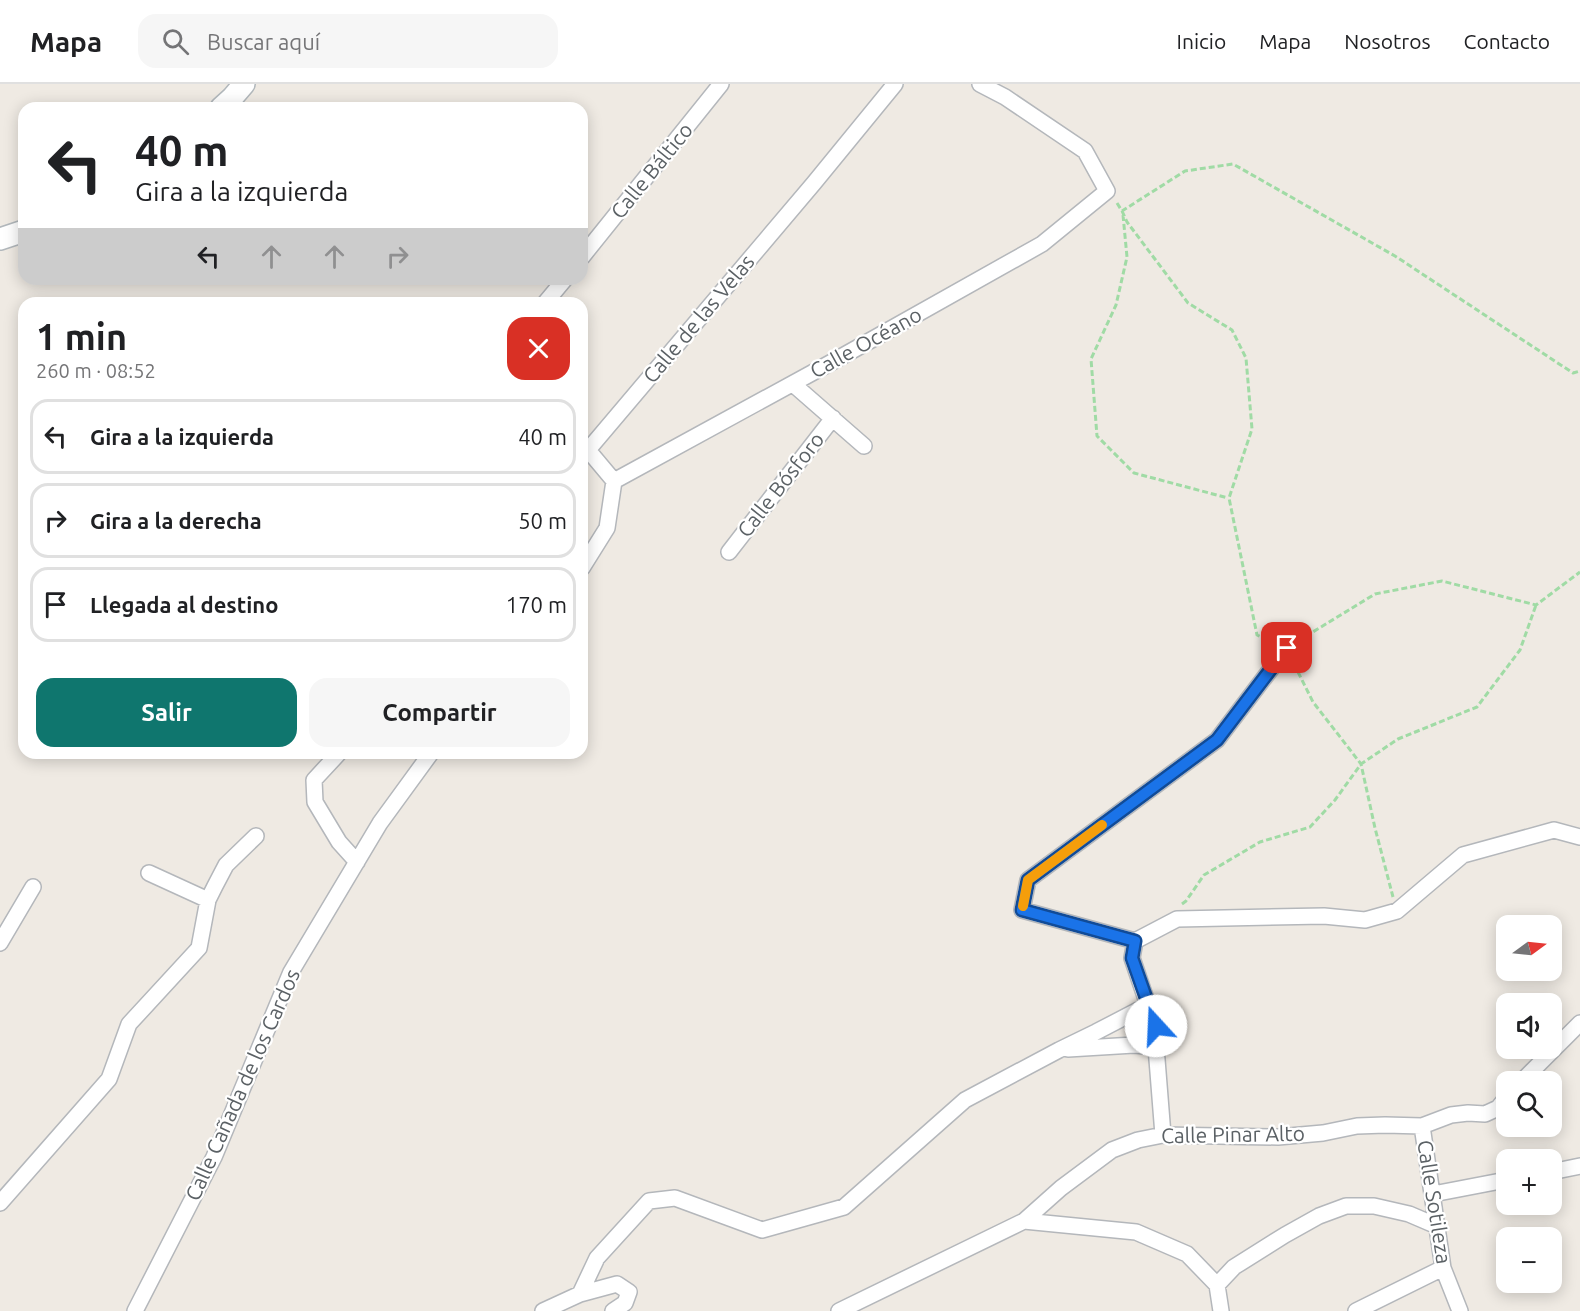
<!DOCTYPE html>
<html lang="es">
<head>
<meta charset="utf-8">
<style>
	body { margin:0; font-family:Ubuntu,sans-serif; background:#f6f6f6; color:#202124; height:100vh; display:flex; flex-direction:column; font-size:22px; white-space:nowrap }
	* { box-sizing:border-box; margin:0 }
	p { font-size:20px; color:#757577 }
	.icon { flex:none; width:33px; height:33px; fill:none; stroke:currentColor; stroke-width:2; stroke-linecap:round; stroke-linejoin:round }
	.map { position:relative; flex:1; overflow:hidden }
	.drawer { position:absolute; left:18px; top:213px; width:570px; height:462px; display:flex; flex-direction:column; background:#fff; border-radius:18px; box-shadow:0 3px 15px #0003 }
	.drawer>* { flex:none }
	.top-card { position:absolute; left:18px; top:18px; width:570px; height:183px; border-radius:18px; box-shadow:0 3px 15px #0003; background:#fff; color:#202124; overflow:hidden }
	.needle { width:39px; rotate:75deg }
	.tools { position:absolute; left:1496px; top:831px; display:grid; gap:12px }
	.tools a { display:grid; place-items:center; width:66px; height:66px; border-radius:12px; background:#fff; box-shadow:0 3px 15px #0003; font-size:30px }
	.pin { position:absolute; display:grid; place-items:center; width:51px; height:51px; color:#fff; margin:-26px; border-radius:12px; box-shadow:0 3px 9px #0006 }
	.me { position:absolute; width:66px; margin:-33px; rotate:340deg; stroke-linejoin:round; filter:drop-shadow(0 0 4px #0008) }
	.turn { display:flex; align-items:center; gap:21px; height:126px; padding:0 18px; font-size:27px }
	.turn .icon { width:78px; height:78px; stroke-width:2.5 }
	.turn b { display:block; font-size:42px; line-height:51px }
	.lanes { display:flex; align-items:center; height:57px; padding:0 18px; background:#0003; justify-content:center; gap:30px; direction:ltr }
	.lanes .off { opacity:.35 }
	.round { display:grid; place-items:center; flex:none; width:63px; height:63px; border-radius:18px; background:#f6f6f6 }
	.head { display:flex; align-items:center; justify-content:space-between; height:102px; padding:0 18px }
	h1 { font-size:36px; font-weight:700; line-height:45px }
	.cta { display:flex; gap:12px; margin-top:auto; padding:12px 18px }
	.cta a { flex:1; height:69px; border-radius:18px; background:#0f766e; color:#fff; font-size:24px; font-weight:700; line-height:69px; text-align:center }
	.cta a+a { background:#f6f6f6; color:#202124 }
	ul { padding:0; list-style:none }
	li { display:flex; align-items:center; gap:18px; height:75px; margin:0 12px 9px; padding:0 6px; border:3px solid #e0e0e0; border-radius:18px }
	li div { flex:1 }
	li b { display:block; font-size:22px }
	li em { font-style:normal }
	header { display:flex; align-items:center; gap:36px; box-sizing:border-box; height:84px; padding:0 30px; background:#fff; border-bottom:2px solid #e0e0e0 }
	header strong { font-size:28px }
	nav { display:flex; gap:33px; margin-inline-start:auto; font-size:21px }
	.search { width:420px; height:54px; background:#f6f6f6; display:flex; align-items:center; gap:15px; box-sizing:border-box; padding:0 21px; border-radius:18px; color:#757577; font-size:22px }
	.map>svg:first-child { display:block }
</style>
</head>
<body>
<header>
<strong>Mapa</strong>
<div class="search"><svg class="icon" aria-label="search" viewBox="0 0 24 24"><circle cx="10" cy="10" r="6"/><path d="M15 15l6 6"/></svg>Buscar aquí</div>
<nav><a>Inicio</a><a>Mapa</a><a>Nosotros</a><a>Contacto</a></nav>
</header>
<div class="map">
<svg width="1580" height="1227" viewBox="0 0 1580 1227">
	<rect width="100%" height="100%" fill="#efeae3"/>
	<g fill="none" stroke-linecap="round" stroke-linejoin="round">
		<!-- minor casing -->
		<g stroke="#b4b7bb" stroke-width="18">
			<path id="minor" d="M582 173 721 0
				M545 219 565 195
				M793 300 864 362
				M582 361 588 366 614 397 607 444 582 484
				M588 366 814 99 895 0
				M614 397 832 278 1042 160 1107 107 1085 67 1005 13 980 0
				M729 468 833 334
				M339 669 314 696 315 718 339 758 357 778
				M149 789 208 816
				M1135 857 1022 826 1028 796 1217 656 1287 564
				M0 859 33 803
				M1148 921 1156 942V963
				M1068 965 1134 961 1156 963 1163 1051
				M1521 998 1580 939
				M1422 1042 1443 1184 1460 1227
				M1551 1088 1580 1082
				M1433 1110 1506 1096
				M0 1119 109 995 129 940 199 864 208 816 215 802 226 781 256 752
				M1024 1137 1136 1148 1187 1170 1217 1201
				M1217 1201 1234 1183 1285 1151 1319 1132 1346 1122H1374L1409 1130 1437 1142
				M1217 1201 1221 1227
				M580 1210 597 1174 649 1117 675 1114 762 1146 844 1123 965 1016 1059 966 1096 948 1148 921 1132 874 1135 857 1177 835 1324 832 1365 836 1397 827 1463 771 1554 746 1580 753
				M135 1227 214 1073 291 888 380 739 431 669
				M543 1227 580 1210 617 1200 629 1208 625 1219 613 1227
				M839 1227 1024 1137 1061 1104 1112 1066 1138 1056 1163 1051 1278 1053 1323 1049 1357 1042 1385 1041 1422 1042 1451 1031 1468 1029 1485 1030 1498 1024 1506 1014
				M1356 1227 1443 1184"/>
		</g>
		<!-- secondary casing -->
		<g stroke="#b2b8bc" stroke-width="24">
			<path id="secondary" d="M221 24 232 14 244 0
				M0 155 24 147"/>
		</g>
		<!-- path -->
		<path stroke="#a0dba5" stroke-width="3" stroke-dasharray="6 3" stroke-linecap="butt" d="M1117 119 1122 127 1185 87 1233 80 1395 172 1573 289 1580 287
			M1122 127 1127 138 1188 219 1232 246 1246 274 1252 345 1229 414 1257 551 1275 559
			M1123 131 1127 173 1116 221 1091 275 1097 352 1134 389 1228 414
			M1298 557 1375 510 1442 497 1536 521 1580 488
			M1294 580 1313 618 1361 680 1375 744 1393 813
			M1182 820 1186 817 1204 791 1260 758 1310 743 1335 716 1361 680 1398 655 1477 623 1520 566 1536 521"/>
		<!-- minor -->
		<use href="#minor" stroke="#fff" stroke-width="15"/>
		<!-- secondary -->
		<use href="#secondary" stroke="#fff" stroke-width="21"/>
	</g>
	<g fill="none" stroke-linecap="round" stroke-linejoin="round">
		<!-- route casing -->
		<g stroke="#114b97" stroke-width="15">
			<path id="route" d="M1156 942 1132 874 1135 857 1022 826 1028 796 1217 656 1287 564"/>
		</g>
		<!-- route -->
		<use href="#route" stroke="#1a73e8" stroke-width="10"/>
		<!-- slow -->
		<path stroke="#f59e0b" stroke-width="10" d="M1023 822 1028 796 1102 741"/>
	</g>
	<g text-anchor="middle" stroke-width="4.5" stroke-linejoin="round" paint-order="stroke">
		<!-- street labels -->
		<g font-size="21" fill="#5b6165" stroke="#fff">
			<text transform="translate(652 87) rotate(-51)" y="7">Calle Báltico</text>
			<text transform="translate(699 235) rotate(-50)" y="7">Calle de las Velas</text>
			<text transform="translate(866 259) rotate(-29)" y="7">Calle Océano</text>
			<text transform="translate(781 401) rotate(-52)" y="7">Calle Bósforo</text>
			<text transform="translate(243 1001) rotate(-66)" y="7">Calle Cañada de los Cardos</text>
			<text transform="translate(1233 1051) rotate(-1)" y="7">Calle Pinar Alto</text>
			<text transform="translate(1434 1118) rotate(81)" y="7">Calle Sotileza</text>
		</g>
	</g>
</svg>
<div class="tools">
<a><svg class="needle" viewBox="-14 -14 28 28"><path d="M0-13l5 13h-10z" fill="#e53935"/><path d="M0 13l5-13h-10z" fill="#757577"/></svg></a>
<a><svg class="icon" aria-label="sound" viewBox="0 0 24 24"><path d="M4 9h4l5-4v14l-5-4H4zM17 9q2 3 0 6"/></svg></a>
<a><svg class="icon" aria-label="search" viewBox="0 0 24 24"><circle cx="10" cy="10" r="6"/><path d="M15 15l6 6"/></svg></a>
<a>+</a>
<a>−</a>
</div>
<div class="pin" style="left:1287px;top:564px;background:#d93025"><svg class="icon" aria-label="arrive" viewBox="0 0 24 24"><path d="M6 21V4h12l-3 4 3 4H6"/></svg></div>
<svg class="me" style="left:1156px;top:942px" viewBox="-20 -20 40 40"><circle r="19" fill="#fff"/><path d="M0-13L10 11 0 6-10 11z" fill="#1a73e8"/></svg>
<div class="top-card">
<div class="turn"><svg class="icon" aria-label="left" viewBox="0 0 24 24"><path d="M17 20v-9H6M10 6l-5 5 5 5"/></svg><div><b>40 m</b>Gira a la izquierda</div></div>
<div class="lanes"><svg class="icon" aria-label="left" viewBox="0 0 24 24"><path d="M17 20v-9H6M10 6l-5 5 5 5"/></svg><svg class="icon off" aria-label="ahead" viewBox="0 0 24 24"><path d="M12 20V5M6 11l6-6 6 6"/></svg><svg class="icon off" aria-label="ahead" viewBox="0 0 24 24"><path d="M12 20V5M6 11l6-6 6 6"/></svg><svg class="icon off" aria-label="right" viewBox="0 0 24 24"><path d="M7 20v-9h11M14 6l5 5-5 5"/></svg></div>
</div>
<section class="drawer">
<div class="head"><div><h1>1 min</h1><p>260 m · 08:52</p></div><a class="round" style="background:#d93025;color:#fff"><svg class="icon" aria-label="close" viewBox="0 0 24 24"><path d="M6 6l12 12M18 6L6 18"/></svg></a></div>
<ul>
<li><svg class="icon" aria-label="left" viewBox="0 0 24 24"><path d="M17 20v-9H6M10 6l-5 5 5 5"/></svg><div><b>Gira a la izquierda</b></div><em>40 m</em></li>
<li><svg class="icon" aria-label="right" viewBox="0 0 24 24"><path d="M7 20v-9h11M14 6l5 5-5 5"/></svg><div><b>Gira a la derecha</b></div><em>50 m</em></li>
<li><svg class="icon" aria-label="arrive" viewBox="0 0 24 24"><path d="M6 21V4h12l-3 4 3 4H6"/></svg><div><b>Llegada al destino</b></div><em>170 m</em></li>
</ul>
<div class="cta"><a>Salir</a><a>Compartir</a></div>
</section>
</div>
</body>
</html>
